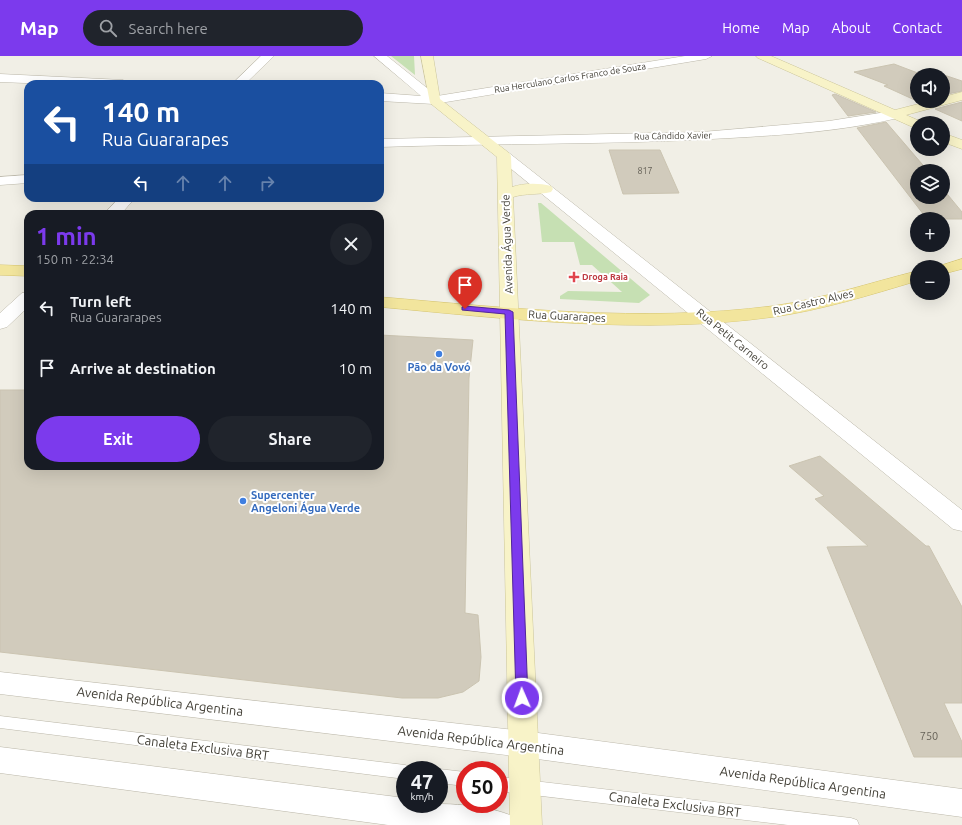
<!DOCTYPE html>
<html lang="en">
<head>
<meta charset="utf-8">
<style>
	body { margin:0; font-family:Ubuntu,sans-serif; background:#20242c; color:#f1f3f6; height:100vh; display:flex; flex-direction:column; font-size:15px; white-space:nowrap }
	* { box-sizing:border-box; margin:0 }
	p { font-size:13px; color:#9ea1a6 }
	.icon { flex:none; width:22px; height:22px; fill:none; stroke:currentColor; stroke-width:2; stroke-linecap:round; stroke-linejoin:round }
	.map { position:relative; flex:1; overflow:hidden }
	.sheet { position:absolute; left:24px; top:154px; width:360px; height:260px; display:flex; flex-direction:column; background:#171b24; border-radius:12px; box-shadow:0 4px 16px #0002 }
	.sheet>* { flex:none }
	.hud { position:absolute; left:24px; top:24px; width:360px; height:122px; border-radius:12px; box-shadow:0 4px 16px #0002; background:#1a4fa0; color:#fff; overflow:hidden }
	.buttons { position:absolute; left:910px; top:12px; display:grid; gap:8px }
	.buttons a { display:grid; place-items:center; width:40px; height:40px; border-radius:50%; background:#171b24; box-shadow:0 4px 16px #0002; font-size:20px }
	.speed { position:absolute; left:396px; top:705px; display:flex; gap:8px; font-size:20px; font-weight:700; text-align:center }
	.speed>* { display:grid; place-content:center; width:52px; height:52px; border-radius:50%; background:#171b24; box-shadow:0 4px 16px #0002; line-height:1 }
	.speed small { font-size:10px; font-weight:400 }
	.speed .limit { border:6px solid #d22; background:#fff; color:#111 }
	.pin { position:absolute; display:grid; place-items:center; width:34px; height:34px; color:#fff; margin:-41px -17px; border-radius:50% 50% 50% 0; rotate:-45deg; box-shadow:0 0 4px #0007 }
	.pin .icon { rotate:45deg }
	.me { position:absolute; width:44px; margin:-22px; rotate:358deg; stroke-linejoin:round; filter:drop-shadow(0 0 3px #0008) }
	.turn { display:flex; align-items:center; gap:14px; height:84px; padding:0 12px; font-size:18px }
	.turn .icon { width:52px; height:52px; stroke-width:2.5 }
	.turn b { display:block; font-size:28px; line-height:34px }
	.lanes { display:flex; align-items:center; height:38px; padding:0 12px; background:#0003; justify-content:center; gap:20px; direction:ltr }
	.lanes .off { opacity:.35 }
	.round { display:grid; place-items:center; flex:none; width:42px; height:42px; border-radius:21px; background:#20242c }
	.overview { display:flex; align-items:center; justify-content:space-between; height:68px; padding:0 12px }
	h1 { font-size:24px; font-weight:700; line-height:30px; color:#7c3aed }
	.primary-button { display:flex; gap:8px; margin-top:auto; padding:8px 12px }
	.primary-button a { flex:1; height:46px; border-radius:24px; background:#7c3aed; color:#fff; font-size:16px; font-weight:700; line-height:46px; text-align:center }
	.primary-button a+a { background:#20242c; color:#f1f3f6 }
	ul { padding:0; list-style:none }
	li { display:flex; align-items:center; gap:12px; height:60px; padding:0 12px }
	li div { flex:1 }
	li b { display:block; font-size:15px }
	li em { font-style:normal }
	header { display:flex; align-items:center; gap:24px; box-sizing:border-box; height:56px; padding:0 20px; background:#7c3aed; color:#fff }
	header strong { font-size:19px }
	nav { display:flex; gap:22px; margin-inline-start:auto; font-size:14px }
	.search { width:280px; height:36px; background:#20242c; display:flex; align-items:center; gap:10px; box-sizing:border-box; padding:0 14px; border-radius:22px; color:#9ea1a6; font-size:15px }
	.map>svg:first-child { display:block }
</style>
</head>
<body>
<header>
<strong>Map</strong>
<div class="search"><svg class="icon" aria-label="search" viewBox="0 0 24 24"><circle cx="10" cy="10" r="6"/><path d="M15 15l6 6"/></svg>Search here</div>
<nav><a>Home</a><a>Map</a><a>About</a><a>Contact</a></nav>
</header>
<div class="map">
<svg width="962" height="769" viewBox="0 0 962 769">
	<rect width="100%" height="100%" fill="#f1efe6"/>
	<!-- green -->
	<path fill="#c6e0b3" d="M391 0H414L415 19Z
		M538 147H541L650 239 639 247 560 243V240L568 235 622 236 592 209H580L574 186H542Z"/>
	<!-- building -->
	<path fill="#d1cbbc" stroke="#cbc4b1" d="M894 8 923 19H917V45L884 30 888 29 854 16Z
		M938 17 962 25V35L943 39V19H928Z
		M835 38 876 56 848 60 832 39Z
		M962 46V65L935 53Z
		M886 66 928 115H917V141H943V133L962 156V163H927L857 72Z
		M609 94H660L679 137 623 138Z
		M380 279 473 284 469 322 465 557 478 559 481 601 479 625 463 636 438 642H402L0 596V334H28V410H380Z
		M820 400 926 490H929L962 551V647H944L962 686V701H914L827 491 868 490 815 443 824 440 789 410Z"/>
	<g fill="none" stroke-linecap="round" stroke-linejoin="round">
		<!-- service casing -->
		<g stroke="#bbb7a9" stroke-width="1">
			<path id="service" d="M0 660 405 709 411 711 412 714H405V723L0 672Z
				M439 713 465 716V730L439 727V714H437Z
				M499 721 851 762 857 764 859 769H788L499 735Z"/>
		</g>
		<!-- minor casing -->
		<g stroke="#bbb7a9" stroke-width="1">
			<path id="minor" d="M261 0H274L245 28H232Z
				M374 0H387L437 40 685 0H712L706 3 434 48 380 45V37L421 40Z
				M0 18 123 24 129 28H50L0 26Z
				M893 55 899 59 898 62C843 75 785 79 730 82 613 89 497 87 380 91V83L702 76 829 65Z
				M504 96 509 97 962 454V475L953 473 499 103 497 100 499 97Z
				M28 119V127L0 129V121Z
				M119 142H135L121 158H104Z
				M28 236V251L7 271 0 273V257L22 237Z"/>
		</g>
		<!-- tertiary casing -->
		<g stroke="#bbb7a9" stroke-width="1">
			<path id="tertiary" d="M0 616 523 675 962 733V761L523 701 0 638Z
				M0 691 405 742V748C439 748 476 746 510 759L514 769H388L0 717Z"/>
		</g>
		<!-- secondary casing -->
		<g stroke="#cbc59a" stroke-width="1">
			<path id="secondary" d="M421 0H433L440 43 509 97 511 100 512 131C524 127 539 127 551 130L553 133 551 136C538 139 526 137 513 141L542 769H510L497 101 430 47Z
				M756 0H771L895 54 930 45H943V41L962 36V44L906 59 922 66 917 67V73L758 2Z
				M943 77 962 84V93L943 86Z"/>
		</g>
		<!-- primary casing -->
		<g stroke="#d5c46f" stroke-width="1">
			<path id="primary" d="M962 203V213L943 218V211H936Z
				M0 209 28 210V220L0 219Z
				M917 215V225C870 239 822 254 773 261 642 279 510 263 380 251V241C510 252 642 267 773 250 822 243 869 227 917 215Z"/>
		</g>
		<!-- service -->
		<use href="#service" fill="#fff" fill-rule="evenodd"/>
		<!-- minor -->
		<use href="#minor" fill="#fff" fill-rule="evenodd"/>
		<!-- tertiary -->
		<use href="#tertiary" fill="#fff" fill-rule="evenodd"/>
		<!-- secondary -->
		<use href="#secondary" fill="#f8f3c8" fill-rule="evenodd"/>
		<!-- primary -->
		<use href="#primary" fill="#f2e59d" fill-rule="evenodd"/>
	</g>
	<!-- route -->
	<path fill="#7c3aed" stroke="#51269a" d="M465 250 509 254 513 256 528 642 526 645 522 647 517 645 516 642 505 258 462 254V251Z"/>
	<!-- markers -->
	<path fill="#e0444e" stroke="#fff" stroke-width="1.5" d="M572 215h4v4h4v4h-4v4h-4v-4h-4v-4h4z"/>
	<g fill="#3f7fe0" stroke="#fff" stroke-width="1.5">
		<circle cx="439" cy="298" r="4"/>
		<circle cx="243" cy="445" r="4"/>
	</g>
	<g text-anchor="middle" stroke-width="4" stroke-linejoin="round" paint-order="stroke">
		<!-- far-street labels -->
		<g font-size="9" fill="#423f36" stroke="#fff">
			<text transform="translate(570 22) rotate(-9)" y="3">Rua Herculano Carlos Franco de Souza</text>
			<text transform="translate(673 80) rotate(-1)" y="3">Rua Cândido Xavier</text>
		</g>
		<!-- number labels -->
		<g font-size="9" fill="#666258">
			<text x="645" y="118">817</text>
		</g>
		<!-- far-health labels -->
		<g font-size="9" font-weight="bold" fill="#be3a42" stroke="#fff" text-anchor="start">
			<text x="582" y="224">Droga Raia</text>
		</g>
		<!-- street labels -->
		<g font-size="11" fill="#423f36" stroke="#fff">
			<text transform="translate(507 188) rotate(-92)" y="4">Avenida Água Verde</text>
			<text transform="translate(813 246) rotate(-13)" y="4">Rua Castro Alves</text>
			<text transform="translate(567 260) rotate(3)" y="4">Rua Guararapes</text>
			<text transform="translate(733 283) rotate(39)" y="4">Rua Petit Carneiro</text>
		</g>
		<!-- shop labels -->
		<g font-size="11" font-weight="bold" fill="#366cbe" stroke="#fff">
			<text x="439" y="315">Pão da Vovó</text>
			<text x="251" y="443" text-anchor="start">Supercenter<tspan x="251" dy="13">Angeloni Água Verde</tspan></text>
		</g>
		<!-- near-number labels -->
		<g font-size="11" fill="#666258">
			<text x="929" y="684">750</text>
		</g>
		<!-- near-street labels -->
		<g font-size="13" fill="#423f36" stroke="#fff">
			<text transform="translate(160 645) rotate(7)" y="5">Avenida República Argentina</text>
			<text transform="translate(481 684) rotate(7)" y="5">Avenida República Argentina</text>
			<text transform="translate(203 691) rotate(7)" y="5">Canaleta Exclusiva BRT</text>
			<text transform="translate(803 726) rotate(8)" y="5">Avenida República Argentina</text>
			<text transform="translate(675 748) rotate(7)" y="5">Canaleta Exclusiva BRT</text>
		</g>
	</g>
</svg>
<div class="buttons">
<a><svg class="icon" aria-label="sound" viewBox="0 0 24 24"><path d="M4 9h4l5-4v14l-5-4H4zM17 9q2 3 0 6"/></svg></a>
<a><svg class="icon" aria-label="search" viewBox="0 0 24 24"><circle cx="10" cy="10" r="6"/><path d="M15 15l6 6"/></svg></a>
<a><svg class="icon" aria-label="layers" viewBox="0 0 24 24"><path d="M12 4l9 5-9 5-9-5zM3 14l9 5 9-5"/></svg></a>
<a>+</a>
<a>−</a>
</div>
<div class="speed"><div>47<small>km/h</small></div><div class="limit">50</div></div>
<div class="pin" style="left:465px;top:253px;background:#d93025"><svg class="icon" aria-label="arrive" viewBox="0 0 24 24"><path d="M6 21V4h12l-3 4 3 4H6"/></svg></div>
<svg class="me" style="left:522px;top:642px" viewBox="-20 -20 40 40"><circle r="17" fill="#7c3aed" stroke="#fff" stroke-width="3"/><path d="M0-11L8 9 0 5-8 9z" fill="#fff"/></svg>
<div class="hud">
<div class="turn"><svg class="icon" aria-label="left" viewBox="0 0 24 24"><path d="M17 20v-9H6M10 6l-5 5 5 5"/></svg><div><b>140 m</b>Rua Guararapes</div></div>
<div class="lanes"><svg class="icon" aria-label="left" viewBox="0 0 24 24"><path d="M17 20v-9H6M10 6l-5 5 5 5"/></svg><svg class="icon off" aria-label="ahead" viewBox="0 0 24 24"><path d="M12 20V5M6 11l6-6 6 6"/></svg><svg class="icon off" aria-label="ahead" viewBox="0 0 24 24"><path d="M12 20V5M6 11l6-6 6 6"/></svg><svg class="icon off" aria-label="right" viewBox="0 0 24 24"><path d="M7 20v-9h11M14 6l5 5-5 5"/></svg></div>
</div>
<section class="sheet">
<div class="overview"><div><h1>1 min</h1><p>150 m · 22:34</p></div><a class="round"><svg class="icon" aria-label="close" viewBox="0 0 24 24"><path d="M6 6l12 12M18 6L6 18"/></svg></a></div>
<ul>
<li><svg class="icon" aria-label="left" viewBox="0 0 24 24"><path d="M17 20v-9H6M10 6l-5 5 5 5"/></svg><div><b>Turn left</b><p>Rua Guararapes</p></div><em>140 m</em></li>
<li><svg class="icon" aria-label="arrive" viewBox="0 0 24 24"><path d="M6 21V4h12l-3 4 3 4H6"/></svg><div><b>Arrive at destination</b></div><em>10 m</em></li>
</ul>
<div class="primary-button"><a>Exit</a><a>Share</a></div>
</section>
</div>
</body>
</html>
